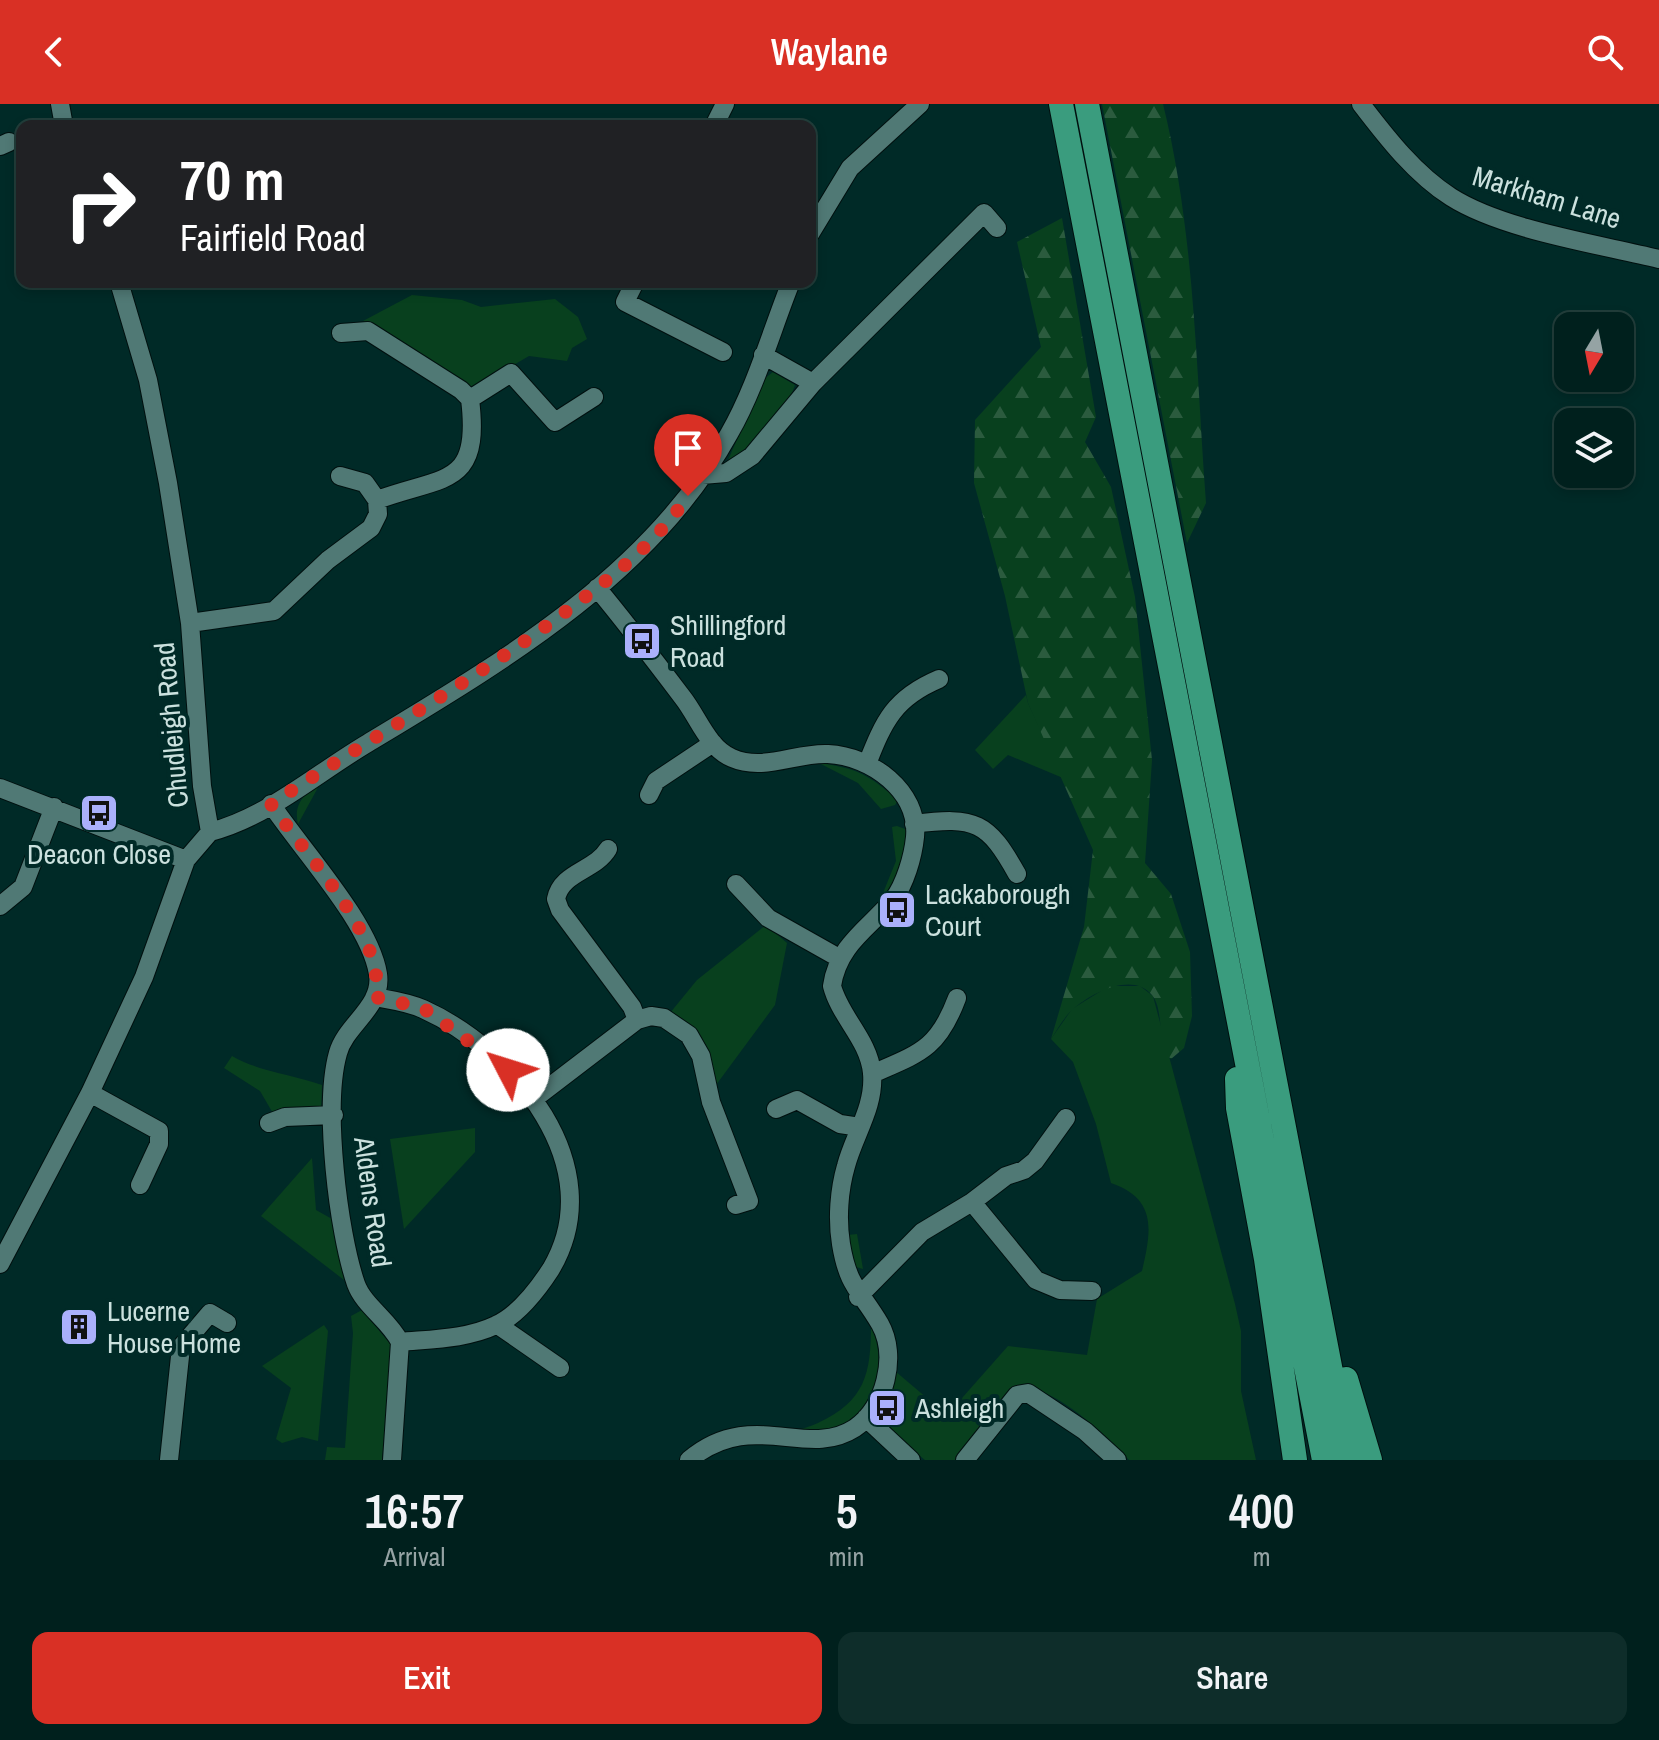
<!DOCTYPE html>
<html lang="en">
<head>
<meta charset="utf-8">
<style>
	body { margin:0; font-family:"Archivo Narrow",sans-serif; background:#0e2d2a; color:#f1f3f6; height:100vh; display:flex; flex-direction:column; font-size:30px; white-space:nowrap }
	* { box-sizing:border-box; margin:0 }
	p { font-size:26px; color:#95a3a4 }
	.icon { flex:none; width:44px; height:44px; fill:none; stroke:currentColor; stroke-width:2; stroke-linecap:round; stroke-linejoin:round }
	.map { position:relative; height:1356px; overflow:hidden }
	.details { display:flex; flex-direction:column; background:#00201d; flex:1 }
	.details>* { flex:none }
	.hud { position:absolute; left:16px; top:16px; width:800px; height:168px; border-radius:16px; box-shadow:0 4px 12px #0003,0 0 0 2px #223e3b; background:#202124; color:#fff; overflow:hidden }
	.needle { width:52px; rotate:190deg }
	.fabs { position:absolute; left:1554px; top:208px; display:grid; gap:16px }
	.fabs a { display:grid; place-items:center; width:80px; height:80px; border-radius:16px; background:#00201d; box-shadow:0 4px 12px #0003,0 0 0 2px #223e3b; font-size:40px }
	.pin { position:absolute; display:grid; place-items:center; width:68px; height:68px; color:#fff; margin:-82px -34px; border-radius:50% 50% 50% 0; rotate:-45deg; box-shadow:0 0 8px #0007 }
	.pin .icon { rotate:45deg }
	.me { position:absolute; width:88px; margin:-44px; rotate:310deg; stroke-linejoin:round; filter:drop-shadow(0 0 6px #0008) }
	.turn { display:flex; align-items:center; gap:28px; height:168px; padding:0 32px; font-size:36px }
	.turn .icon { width:104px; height:104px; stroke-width:2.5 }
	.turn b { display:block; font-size:56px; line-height:68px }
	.eta { display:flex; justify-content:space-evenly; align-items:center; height:136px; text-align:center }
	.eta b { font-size:48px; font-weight:600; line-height:56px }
	.button { display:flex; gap:16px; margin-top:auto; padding:16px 32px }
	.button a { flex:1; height:92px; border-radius:16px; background:#d93025; color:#fff; font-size:32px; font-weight:600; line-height:92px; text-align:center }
	.button a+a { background:#0e2d2a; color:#f1f3f6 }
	header { display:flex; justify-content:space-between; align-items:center; height:104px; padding:0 32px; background:#d93025; color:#fff; font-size:36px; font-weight:600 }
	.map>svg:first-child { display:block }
</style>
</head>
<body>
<header><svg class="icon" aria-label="back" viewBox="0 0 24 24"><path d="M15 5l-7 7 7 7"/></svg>Waylane<svg class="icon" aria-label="search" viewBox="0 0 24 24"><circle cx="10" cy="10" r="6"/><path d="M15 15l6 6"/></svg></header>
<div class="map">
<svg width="1659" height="1356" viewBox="0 0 1659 1356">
	<defs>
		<pattern id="forest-firs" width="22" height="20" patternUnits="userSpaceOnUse" patternTransform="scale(2)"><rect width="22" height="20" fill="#08401e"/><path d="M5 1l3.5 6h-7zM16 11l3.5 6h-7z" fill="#2b5b3e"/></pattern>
	</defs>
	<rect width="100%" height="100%" fill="#002a27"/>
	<!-- green -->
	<path fill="#08401e" d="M412 191 462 196 481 203 555 195 578 213 587 235 572 244 567 257 529 252 472 285 363 217Z
		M773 268 795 281C787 307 754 346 728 356L764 275Z
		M1026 591 1028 599 1063 674 1008 651 993 665 975 646Z
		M819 659C857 664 869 671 898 696L895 701 881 705 858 679Z
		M321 678 298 720C293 699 305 690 321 678Z
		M897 722 908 726 901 769 885 795 881 794 896 757 892 723Z
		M766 821 787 839 775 901 716 981 670 909 697 876Z
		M1109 882H1140L1153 892 1235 1200 1241 1227V1287L1256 1356H1129C1107 1332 1053 1281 1021 1284L957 1356H925L879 1319 889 1302 895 1267 947 1311 1008 1242 1087 1251 1097 1195 1142 1167C1151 1128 1158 1095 1111 1079L1096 1020 1073 958 1051 935 1072 905Z
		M232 952C260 968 291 970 322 981L321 1009 274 1011 260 987 224 964Z
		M475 1024V1048L404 1125 390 1035Z
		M312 1054 316 1106 332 1115 344 1176 261 1112Z
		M857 1130 863 1165 856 1163 848 1131Z
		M362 1206 392 1242 382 1356H325L327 1343 345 1344 353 1229 351 1212Z
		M324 1221 328 1227 318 1337 302 1333 282 1339 276 1335 291 1284 262 1262Z
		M871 1221C886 1254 881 1312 839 1324 825 1328 809 1327 795 1328 802 1324 810 1323 818 1319 865 1297 871 1270 871 1221Z"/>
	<!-- forest -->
	<path fill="url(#forest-firs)" d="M1102 0H1163C1195 130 1196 266 1206 399L1187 439Z
		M1062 114 1096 313 1085 338 1111 383 1135 493 1152 656 1145 759 1171 790 1190 848 1192 912 1184 944 1171 955C1156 942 1165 907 1152 891 1133 867 1091 889 1073 905 1064 913 1057 926 1051 935L1084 823 1093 746 1028 599 1005 492 974 379 975 316 1041 243 1017 138Z"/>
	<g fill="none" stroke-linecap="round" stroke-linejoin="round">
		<!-- minor casing -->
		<g stroke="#00100f" stroke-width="20">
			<path id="minor" d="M60 0 64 22
				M1361 0C1387 34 1415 70 1451 93 1503 126 1598 140 1659 155
				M714 22 725 0
				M0 42 9 38
				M810 130 850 64 920 0
				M119 178 148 276 168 379 190 519 202 682 210 728
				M635 178 625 198 723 248
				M763 251 813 279
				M470 295 511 269 555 318 594 293
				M702 371 726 369 752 352 813 279 984 109 997 124
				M340 372 365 379 377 396
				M597 484C627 520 655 557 683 594 698 613 708 644 732 654 764 668 797 648 828 650 871 652 919 687 915 733 913 753 905 780 893 796 868 825 838 841 832 882 840 913 869 936 872 969 875 1003 854 1031 846 1062 839 1086 837 1115 841 1140 848 1183 860 1186 880 1220 898 1252 885 1303 855 1324 806 1356 752 1303 689 1356
				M190 519 274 507 328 456 371 424 378 410 377 396C444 371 481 384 470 295L461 286 368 227 341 229
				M867 660C884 617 894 594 939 575
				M0 684 186 756
				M649 691 656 677 713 639
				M271 700C301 745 370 819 378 870 383 903 346 920 338 949 323 1002 338 1128 356 1180 364 1202 389 1216 400 1238L392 1356
				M914 720C976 712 988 718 1017 770
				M210 728C268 713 317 669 368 639 502 558 651 471 729 330 756 283 771 228 791 178
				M608 745C595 767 561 768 556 795L560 806 632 903 637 916
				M736 780 768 814 839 854
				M0 802 23 783 54 703
				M375 893C391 896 408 898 423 905 514 946 612 1062 551 1165 538 1185 518 1211 496 1221 467 1235 431 1235 400 1238
				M872 970C920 949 938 945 957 894
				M90 989 159 1027V1040L140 1081
				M535 994 637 916 651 912 664 914 689 931 701 952 711 998 749 1097 736 1101
				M776 1005 797 996 840 1020 860 1023
				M269 1019 285 1013 334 1011
				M972 1098 1006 1072 1024 1066 1035 1057 1066 1014
				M0 1160 90 989 144 873 186 756 210 728
				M858 1193 922 1128 972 1098 1036 1176 1060 1186 1092 1187
				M498 1221 560 1264
				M866 1314 911 1356
				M169 1356 181 1243 210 1209 227 1219
				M965 1356 1017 1291 1028 1289 1085 1327 1117 1356"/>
		</g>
		<!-- highway casing -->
		<g stroke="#00100f" stroke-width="26">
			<path id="highway" d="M1061 0 1324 1356
				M1087 0 1348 1356
				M1237 975 1238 1004 1266 1155 1295 1356
				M1346 1275 1370 1356"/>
		</g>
		<!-- minor -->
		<use href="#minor" stroke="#507975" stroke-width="18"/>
		<!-- highway -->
		<use href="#highway" stroke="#3a9c7e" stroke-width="24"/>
	</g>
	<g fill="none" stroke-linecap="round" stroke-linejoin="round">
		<!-- route -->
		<path stroke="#d93025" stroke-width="14" stroke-dasharray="0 25.2" d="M508 966 423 904 375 893C389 836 302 747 271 700 363 639 459 585 549 520 600 482 652 445 688 392"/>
	</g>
	<!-- icons -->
	<defs>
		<g id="bus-square" transform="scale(2)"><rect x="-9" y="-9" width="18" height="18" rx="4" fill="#aab0fb" stroke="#002a27"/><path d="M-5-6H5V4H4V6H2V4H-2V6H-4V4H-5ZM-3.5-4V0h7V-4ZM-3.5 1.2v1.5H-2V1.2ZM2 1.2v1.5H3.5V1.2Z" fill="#111"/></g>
		<g id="building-square" transform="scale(2)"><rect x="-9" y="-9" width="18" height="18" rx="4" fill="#aab0fb" stroke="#002a27"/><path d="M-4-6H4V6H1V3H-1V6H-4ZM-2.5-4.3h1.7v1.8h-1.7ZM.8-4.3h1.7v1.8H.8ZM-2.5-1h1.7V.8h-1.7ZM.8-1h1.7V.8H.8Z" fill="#111"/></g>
	</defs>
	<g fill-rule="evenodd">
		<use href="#bus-square" x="642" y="537"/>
		<use href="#bus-square" x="99" y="709"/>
		<use href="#bus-square" x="897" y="806"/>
		<use href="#building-square" x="79" y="1223"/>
		<use href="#bus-square" x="887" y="1304"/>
	</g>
	<g text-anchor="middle" stroke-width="8" stroke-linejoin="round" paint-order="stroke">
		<!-- street labels -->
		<g font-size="28" fill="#cbe1de" stroke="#002a27">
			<text transform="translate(1547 93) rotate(17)" y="10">Markham Lane</text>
			<text transform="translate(171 621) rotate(-95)" y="10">Chudleigh Road</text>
			<text transform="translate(373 1098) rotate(82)" y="10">Aldens Road</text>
		</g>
		<!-- poi labels -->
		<g font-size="28" fill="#cbe1de" stroke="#002a27" text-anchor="start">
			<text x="670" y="531">Shillingford<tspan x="670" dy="32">Road</tspan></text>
			<text x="99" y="760" text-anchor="middle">Deacon Close</text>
			<text x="925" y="800">Lackaborough<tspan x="925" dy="32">Court</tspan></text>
			<text x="107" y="1217">Lucerne<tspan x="107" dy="32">House Home</tspan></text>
			<text x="915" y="1314">Ashleigh</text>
		</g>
	</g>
</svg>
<div class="fabs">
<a><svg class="needle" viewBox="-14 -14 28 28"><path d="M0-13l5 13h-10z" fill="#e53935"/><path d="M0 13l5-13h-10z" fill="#95a3a4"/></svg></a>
<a><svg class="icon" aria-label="layers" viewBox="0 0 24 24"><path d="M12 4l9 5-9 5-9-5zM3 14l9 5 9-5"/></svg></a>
</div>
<div class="pin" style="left:688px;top:392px;background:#d93025"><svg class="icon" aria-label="arrive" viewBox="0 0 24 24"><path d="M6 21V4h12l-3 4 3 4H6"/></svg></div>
<svg class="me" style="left:508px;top:966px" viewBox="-20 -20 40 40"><circle r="19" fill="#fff"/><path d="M0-13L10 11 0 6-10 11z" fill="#d93025"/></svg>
<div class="hud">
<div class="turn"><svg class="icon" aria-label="right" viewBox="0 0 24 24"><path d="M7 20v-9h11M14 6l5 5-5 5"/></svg><div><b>70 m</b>Fairfield Road</div></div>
</div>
</div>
<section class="details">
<div class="eta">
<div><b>16:57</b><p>Arrival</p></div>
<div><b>5</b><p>min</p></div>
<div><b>400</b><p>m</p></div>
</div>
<div class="button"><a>Exit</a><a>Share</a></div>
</section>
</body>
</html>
